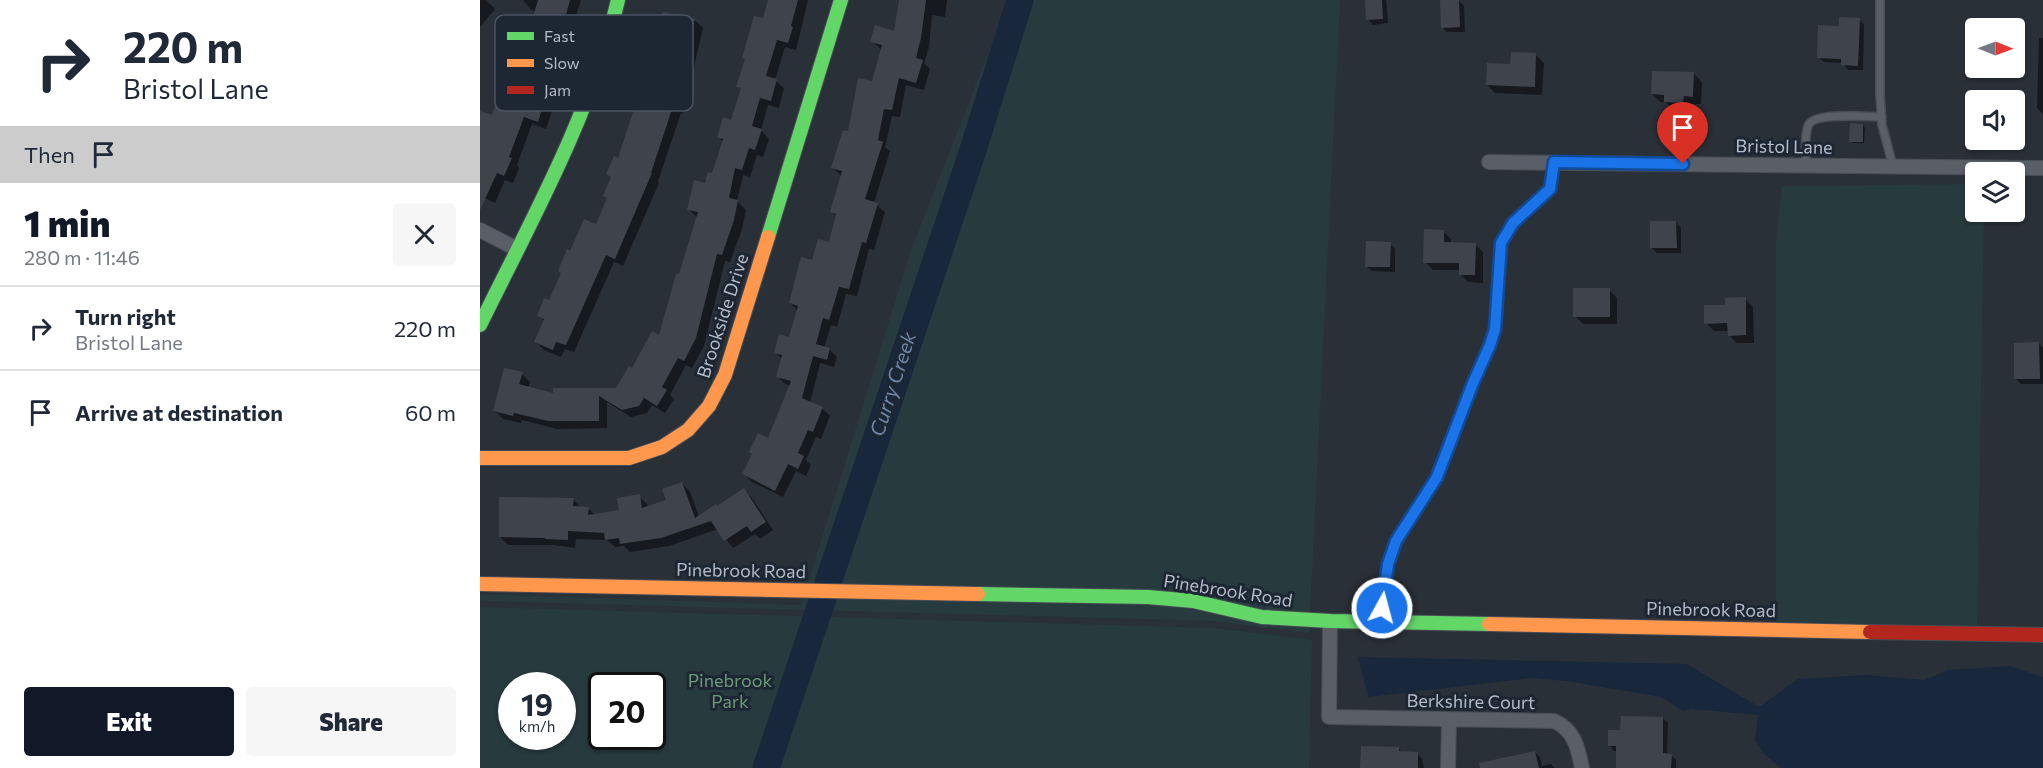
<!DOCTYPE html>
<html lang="en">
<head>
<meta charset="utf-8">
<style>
	body { margin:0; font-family:Commissioner,sans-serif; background:#f6f6f7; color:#1f2937; height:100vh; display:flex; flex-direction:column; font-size:22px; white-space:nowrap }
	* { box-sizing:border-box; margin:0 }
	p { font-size:20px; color:#747a83 }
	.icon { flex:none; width:33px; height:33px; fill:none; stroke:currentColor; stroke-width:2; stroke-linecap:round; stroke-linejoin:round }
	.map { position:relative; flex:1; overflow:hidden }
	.side { display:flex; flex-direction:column; background:#fff; width:480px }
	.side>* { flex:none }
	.top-card { background:#fff; color:#1f2937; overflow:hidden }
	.needle { width:39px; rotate:91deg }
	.fabs { position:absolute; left:1485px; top:18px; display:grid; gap:12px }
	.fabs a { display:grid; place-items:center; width:60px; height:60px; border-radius:6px; background:#fff; box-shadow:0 2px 4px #0004; font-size:30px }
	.speed { position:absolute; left:18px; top:672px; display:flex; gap:12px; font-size:30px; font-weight:700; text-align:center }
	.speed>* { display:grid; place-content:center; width:78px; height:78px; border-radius:50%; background:#fff; box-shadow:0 2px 4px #0004; line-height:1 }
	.speed small { font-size:15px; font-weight:400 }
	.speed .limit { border:3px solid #111; border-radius:9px; background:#fff; color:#111 }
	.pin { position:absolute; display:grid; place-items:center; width:51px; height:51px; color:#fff; margin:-62px -26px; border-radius:50% 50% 50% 0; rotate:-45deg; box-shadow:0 0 6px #0007 }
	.pin .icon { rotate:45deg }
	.me { position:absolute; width:66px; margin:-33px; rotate:7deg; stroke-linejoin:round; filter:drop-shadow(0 0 4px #0008) }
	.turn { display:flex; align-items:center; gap:21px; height:126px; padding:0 24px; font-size:27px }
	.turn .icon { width:78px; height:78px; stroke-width:2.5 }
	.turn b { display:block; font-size:42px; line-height:51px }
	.then { display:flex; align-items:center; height:57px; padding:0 24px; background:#0003; gap:12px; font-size:22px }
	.round { display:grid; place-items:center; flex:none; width:63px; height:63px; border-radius:6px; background:#f6f6f7 }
	.head { display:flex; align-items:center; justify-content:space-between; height:102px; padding:0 24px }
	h1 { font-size:36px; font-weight:800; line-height:45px; color:#111827 }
	.button { display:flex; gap:12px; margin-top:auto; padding:12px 24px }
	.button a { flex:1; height:69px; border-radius:6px; background:#111827; color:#fff; font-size:24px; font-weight:800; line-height:69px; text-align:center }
	.button a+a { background:#f6f6f7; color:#1f2937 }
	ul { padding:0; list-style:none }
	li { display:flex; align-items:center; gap:18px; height:84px; padding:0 24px; border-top:2px solid #e0e1e3 }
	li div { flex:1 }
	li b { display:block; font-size:22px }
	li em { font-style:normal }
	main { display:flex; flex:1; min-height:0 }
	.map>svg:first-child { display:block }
</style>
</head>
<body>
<main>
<section class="side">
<div class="top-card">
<div class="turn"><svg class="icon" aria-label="right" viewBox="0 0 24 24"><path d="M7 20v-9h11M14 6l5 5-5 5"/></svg><div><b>220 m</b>Bristol Lane</div></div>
<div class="then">Then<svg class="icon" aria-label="arrive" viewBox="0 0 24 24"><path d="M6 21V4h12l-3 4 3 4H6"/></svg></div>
</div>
<div class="head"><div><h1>1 min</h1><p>280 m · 11:46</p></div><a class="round"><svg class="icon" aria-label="close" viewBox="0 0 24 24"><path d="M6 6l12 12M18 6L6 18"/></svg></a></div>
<ul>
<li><svg class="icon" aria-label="right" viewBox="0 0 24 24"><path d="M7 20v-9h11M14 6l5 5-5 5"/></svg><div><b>Turn right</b><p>Bristol Lane</p></div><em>220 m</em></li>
<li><svg class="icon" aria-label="arrive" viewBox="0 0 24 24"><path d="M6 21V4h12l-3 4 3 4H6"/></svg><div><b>Arrive at destination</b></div><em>60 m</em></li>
</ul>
<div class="button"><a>Exit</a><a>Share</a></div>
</section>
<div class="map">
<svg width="1563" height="768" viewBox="0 0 1563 768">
	<rect width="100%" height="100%" fill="#2a3038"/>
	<!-- green -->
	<path fill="#273a3e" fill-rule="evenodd" d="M529 0H860L830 613 328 583 431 250Z
		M1495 184 1496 212H1504L1497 626 1296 622V240L1302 186Z
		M0 594 321 605 324 598 683 605 829 628V633L734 621 0 601Z
		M0 607 734 628 832 640 829 768H0ZM32 686H82V736H32ZM122 686H172V736H122Z"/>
	<!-- water -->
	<path fill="#19273c" d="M878 657 1207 664 1279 707 1318 679 1386 675 1444 680 1468 670 1531 666 1563 677V768H1301L1284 754 1275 741 1278 715 1212 709 1203 711 1181 697 1086 681 1052 678 888 697Z"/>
	<!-- shadow -->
	<path fill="#0007" d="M0 0H6L15 9 0 27Z
		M43 0H101L94 22 90 21 80 53 85 58 80 76 65 72 58 101 64 103 72 111 66 129 52 124 37 165 39 168 33 183 25 180 15 203 0 196V121L13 117 47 42 56 11 51 10Z
		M290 0H328L316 50 305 47 295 80 304 88 299 108 288 105 281 130 289 139 283 157 277 155 270 177 263 175 257 201 266 210 262 229 250 262 245 261 224 346 212 368 206 365 190 395 194 399 185 413 172 405 167 413 151 417 127 402V428L77 429 42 420 41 423 23 419 15 411 42 374 50 382 48 388 74 394 137 389 180 338 218 218 209 210 233 175 243 142 238 137 252 122 262 90 258 86 284 20Z
		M420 0H467L465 17 452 15 449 47 444 63 450 69 444 90 426 85 420 117 412 116 405 147 410 151 394 203 405 212 394 250 389 249 377 296 366 294 357 327 351 325 344 348 349 349 357 357 354 367 340 363 330 403 343 409 350 416 341 439 336 437 326 460 331 465 326 476 316 471 303 497 272 482 264 474 289 440 311 386 305 384 297 376 302 359 296 353 310 339 318 311 310 303 333 262 350 244 357 217 352 212 361 176 353 168 393 83 402 50 392 41 416 33Z
		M886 0H906L908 23 893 25 888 19Z
		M979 1 984 6 985 32H967L962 27Z
		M1379 19 1384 25 1383 70H1368L1363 63 1344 62 1338 57 1361 27Z
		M215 20 223 28 203 114 201 113 178 181 179 183 143 266 134 262 94 352 85 349 81 357 64 350 56 342 64 321 59 315 69 302 91 253 116 226 128 199 124 196 171 77Z
		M1559 38H1563V114L1557 108Z
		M1056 55 1064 63 1062 95 1015 93 1007 85 1032 65Z
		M1214 74 1222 82 1221 104H1211V111L1193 110 1186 102H1180L1172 94Z
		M1383 125 1385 128 1384 143H1373L1371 141Z
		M1196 222 1201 228V253H1177L1172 248Z
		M963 231 971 239V244H995L1003 252V283L988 282 980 274V270H953L945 262Z
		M910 244 915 249V272L892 271 886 266Z
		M1129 290 1137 298V324H1103L1095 316Z
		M1265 299 1273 307 1274 343H1257L1249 335V331H1234L1226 323 1247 306Z
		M1559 344 1563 348V384H1541L1536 379Z
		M202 483 210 492 219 517 237 508 264 490 272 498 293 530 280 539 275 534 253 548 238 529 189 546 150 552 144 546 135 547 127 540 96 539 95 548 73 545H28L20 537 93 499 101 508H108L115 515 141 512 159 496 167 504 168 508 188 501Z
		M1183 718 1188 723 1187 755H1191L1196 760V768H1137L1138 751H1134L1129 745 1141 732Z
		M918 748 923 753H937L942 759 944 768H881Z
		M1054 752 1060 757 1062 766 1071 764 1075 768H1022Z"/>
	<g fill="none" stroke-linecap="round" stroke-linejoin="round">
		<!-- river -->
		<path stroke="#19273c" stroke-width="27" d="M286 768 493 150 540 0"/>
	</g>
	<!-- building -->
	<path fill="#3f444c" d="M58 0H90L86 15 82 14 72 47 78 48 72 69 58 65 49 97 64 102 58 122 44 117 29 157 32 158 24 176 17 173 0 210V111L12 115 22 87 25 88 38 38 46 40Z
		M288 0H318L311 26 313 27 308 43 297 40 286 76 297 79 291 101 280 98 272 126 282 129 275 150 269 148 262 170 255 168 249 198 258 200 254 220 242 255 237 254 216 338 204 361 198 358 182 387 187 390 177 406 164 398 159 406 142 410 119 396V421H68L34 413 33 416 13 411 24 368 43 372 39 384 73 393V388H136L149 366 152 368 172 331 179 335 196 274H199L218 212 207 210 214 180 225 183 228 172 232 173 243 139 237 138 243 117 251 120 261 88 256 87 265 59 262 58 274 16 283 18Z
		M419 0H446L441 38 436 58 443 60 436 83 419 78 412 110 404 109 398 140 403 142 385 199 398 203 386 243 382 242 369 289 359 287 349 320 343 318 336 344 350 348 347 360 333 356 322 398 343 407 333 432 328 430 318 453 324 456 318 469 308 464 295 491 262 474 272 454 269 452 278 433 288 438 311 381 296 377 302 355 294 353 299 334 309 337 318 306 309 303 321 257 332 260 338 239 349 242 356 214 350 212 362 171 351 168 363 130 368 131 378 78 392 81 402 45 390 42 395 25 414 31Z
		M885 0H902L903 19 886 20Z
		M960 0H979L980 27 961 28Z
		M183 12 215 19 195 106H193L171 173H172L135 259 126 255 86 345 76 342 73 350 54 342 64 319 57 316 64 298 69 300 81 273 78 271 87 249 90 251 104 219 116 224 127 198 123 196 131 177 126 174 134 156 138 158 155 106 157 107 164 74 170 75Z
		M1359 17 1380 18 1378 66 1361 65V59L1337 58 1338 25 1359 26Z
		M1031 52 1056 53 1055 87 1006 85 1007 63 1030 64Z
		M1172 71 1214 72 1213 97 1204 96 1203 103 1184 102V95L1171 94Z
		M1370 123 1383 124V142H1369Z
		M1170 221H1196L1197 248H1170Z
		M944 229 964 230V242L996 243 995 275H979V263H943Z
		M886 241 911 242 910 267H885Z
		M1093 288H1130V317H1093Z
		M1266 297V335L1248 336 1247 323 1224 324V305H1245V298Z
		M1559 342 1560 379H1534V343Z
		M202 482 215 518 236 504 237 506 264 488 286 522 271 532 267 526 244 541 231 521 181 538 140 544 139 538 125 540 124 533 88 531V540L65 539V538L19 537V497L94 498 93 506 109 507 108 515 139 510 137 498 160 494 162 508 186 500 182 489Z
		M1141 716 1183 717V753L1192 754 1191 768H1136V746H1128V730H1140Z
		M881 746 919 747V751L938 752V768H880Z
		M1055 751 1059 768H1000L999 763Z"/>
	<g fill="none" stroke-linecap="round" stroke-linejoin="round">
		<!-- lane casing -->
		<g stroke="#484c55" stroke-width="10">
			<path id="lane" d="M1400 0V95L1402 125 1413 166
				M1326 165C1326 153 1324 137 1328 126 1333 111 1387 117 1402 117
				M901 619 908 564 916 541 957 477 965 461 993 383 1010 345 1015 329 1021 243 1033 223 1070 189 1074 162"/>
		</g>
		<!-- street casing -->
		<g stroke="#484c55" stroke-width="16">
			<path id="street" d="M1009 162 1563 168
				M0 230 37 249
				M850 621 849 717 1074 721C1095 730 1098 749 1102 768
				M968 768 969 720"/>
		</g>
		<!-- fast casing -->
		<g stroke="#484c55" stroke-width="16">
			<path id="fast" d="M288 237 361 0
				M0 325C52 219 110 116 138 0
				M498 594 668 597 713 601 782 617 850 621 1009 624"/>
		</g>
		<!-- slow casing -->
		<g stroke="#484c55" stroke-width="16">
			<path id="slow" d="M0 458H149L182 447 208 430 229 406 245 375 288 237
				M0 584 498 594
				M1009 624 1390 632"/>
		</g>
		<!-- jam casing -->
		<g stroke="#484c55" stroke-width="16">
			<path id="jam" d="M1390 632 1563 635"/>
		</g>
		<!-- lane -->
		<use href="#lane" stroke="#5a5e66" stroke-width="7"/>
		<!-- street -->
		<use href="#street" stroke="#5a5e66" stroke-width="14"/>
		<!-- fast -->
		<use href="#fast" stroke="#63d668" stroke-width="14"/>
		<!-- slow -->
		<use href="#slow" stroke="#ff974d" stroke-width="14"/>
		<!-- jam -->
		<use href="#jam" stroke="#b3261e" stroke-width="14"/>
	</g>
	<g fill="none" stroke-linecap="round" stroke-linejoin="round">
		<!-- route casing -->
		<g stroke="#114b97" stroke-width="15">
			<path id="route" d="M902 608 908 564 916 541 957 477 993 383 1010 345 1015 329 1021 243 1033 223 1070 189 1074 162 1203 164"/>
		</g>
		<!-- route -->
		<use href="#route" stroke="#1a73e8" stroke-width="10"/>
	</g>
	<g text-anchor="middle" stroke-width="6" stroke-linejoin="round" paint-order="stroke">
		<!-- street labels -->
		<g font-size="18" fill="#b4bcc9" stroke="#1d2633">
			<text transform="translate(1304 147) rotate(1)" y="6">Bristol Lane</text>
			<text transform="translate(243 316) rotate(-72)" y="6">Brookside Drive</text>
			<text transform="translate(261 571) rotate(1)" y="6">Pinebrook Road</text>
			<text transform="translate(748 591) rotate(9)" y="6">Pinebrook Road</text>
			<text transform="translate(1231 610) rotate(1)" y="6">Pinebrook Road</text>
			<text transform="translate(991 702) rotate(1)" y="6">Berkshire Court</text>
		</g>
		<!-- park labels -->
		<g font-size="18" fill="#6b9a76" stroke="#1d2633">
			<text x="250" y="687">Pinebrook<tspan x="250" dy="21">Park</tspan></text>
		</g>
		<!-- water labels -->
		<g font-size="20" font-style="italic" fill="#6d86a8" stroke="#1d2633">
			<text transform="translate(413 384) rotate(-72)" y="7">Curry Creek</text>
		</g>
	</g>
	<!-- legend -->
	<rect x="15" y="15" width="198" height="96" rx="9" fill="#1d2633" stroke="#4a5360" stroke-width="1.5"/>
	<rect x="27" y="32" width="27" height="8" fill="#63d668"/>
	<rect x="27" y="59" width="27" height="8" fill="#ff974d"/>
	<rect x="27" y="86" width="27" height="8" fill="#b3261e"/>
	<g font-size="16" fill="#b4bcc9">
		<text x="64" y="42">Fast</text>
		<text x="64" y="69">Slow</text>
		<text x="64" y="96">Jam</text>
	</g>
</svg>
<div class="fabs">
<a><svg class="needle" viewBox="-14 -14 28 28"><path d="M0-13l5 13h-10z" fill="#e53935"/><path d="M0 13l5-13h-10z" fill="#747a83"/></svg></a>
<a><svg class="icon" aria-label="sound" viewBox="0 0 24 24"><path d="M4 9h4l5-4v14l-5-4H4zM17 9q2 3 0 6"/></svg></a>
<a><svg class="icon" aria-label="layers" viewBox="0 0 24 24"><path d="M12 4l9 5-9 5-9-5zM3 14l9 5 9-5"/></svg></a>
</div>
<div class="speed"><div>19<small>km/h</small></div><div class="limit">20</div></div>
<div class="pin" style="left:1203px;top:164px;background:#d93025"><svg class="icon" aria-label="arrive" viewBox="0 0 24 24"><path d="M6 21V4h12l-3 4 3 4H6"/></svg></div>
<svg class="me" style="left:902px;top:608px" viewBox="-20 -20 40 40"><circle r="17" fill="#1a73e8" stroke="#fff" stroke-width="3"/><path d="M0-11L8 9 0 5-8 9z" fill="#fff"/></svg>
</div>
</main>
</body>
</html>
